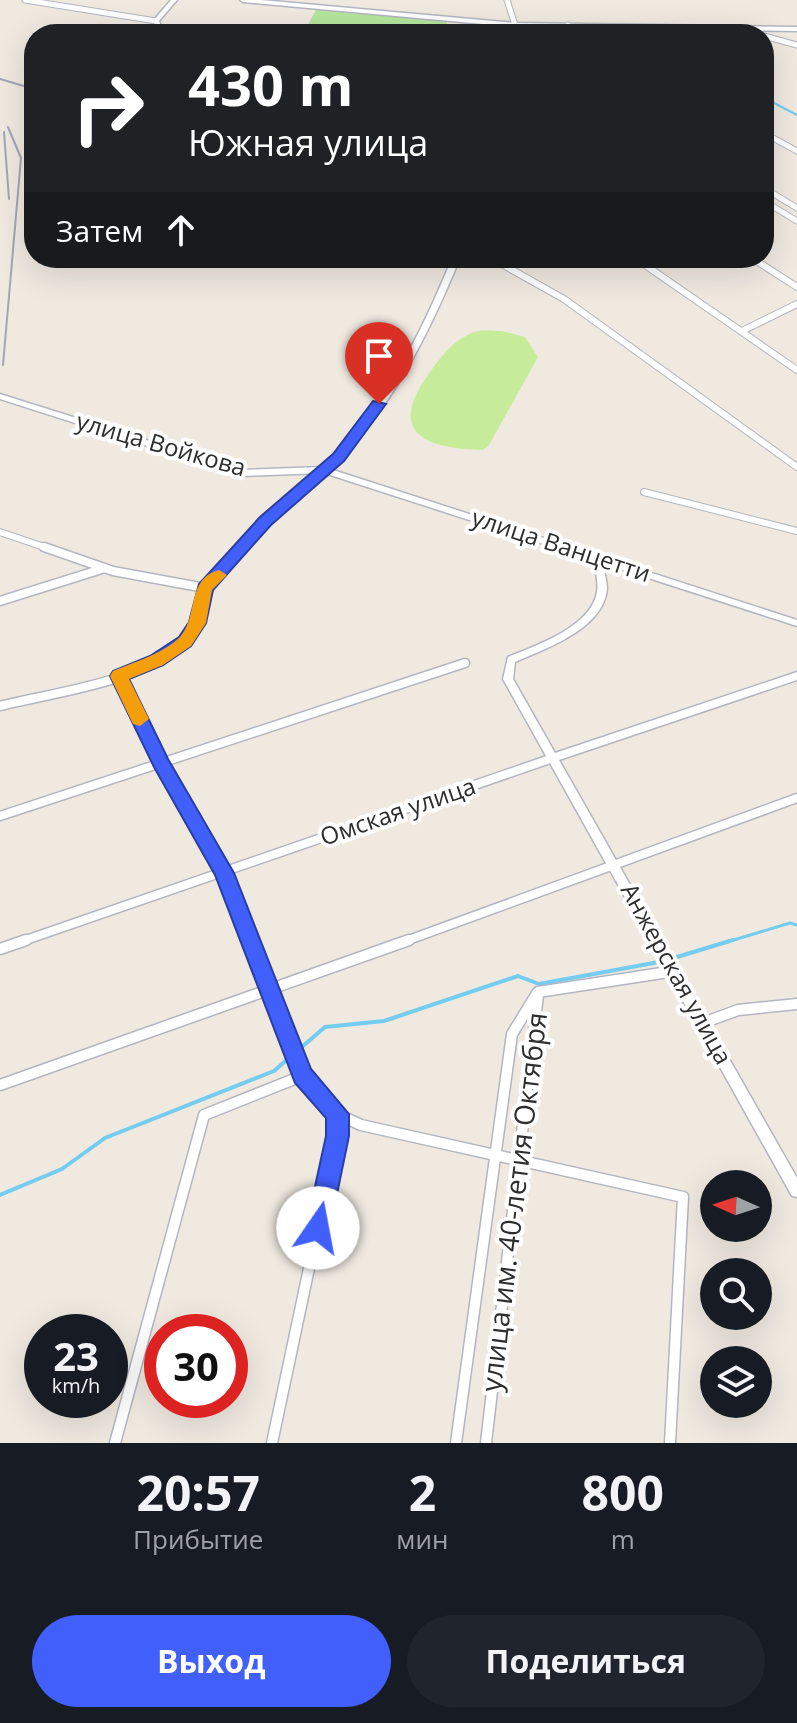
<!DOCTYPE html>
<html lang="ru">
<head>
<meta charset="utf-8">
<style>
	body { margin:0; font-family:"Open Sans",sans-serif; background:#20242c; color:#f1f3f6; height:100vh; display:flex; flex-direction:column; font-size:30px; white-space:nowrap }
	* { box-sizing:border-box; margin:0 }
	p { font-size:26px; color:#9ea1a6 }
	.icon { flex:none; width:44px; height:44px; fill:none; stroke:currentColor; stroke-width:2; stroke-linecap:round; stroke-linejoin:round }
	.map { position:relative; height:1443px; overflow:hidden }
	.sheet { display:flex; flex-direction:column; background:#171b24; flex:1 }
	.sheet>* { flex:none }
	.top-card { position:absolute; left:24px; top:24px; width:750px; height:244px; border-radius:32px; box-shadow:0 8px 32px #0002; background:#202124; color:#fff; overflow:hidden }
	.needle { width:52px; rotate:273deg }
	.fabs { position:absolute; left:700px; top:1170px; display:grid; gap:16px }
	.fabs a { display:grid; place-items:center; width:72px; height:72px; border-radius:50%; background:#171b24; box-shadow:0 8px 32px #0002; font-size:40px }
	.speed { position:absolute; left:24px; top:1314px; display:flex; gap:16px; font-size:40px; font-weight:700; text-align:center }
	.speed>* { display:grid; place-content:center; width:104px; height:104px; border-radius:50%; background:#171b24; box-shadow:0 8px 32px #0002; line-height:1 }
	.speed small { font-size:20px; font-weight:400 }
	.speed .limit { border:12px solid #d22; background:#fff; color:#111 }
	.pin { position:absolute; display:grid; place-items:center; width:68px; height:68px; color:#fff; margin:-82px -34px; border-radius:50% 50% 50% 0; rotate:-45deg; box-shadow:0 0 8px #0007 }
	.pin .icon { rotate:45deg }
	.me { position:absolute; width:88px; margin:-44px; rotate:12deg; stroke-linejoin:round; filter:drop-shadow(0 0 6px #0008) }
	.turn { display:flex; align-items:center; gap:28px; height:168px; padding:0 32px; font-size:36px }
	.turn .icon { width:104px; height:104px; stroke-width:2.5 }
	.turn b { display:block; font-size:56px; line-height:68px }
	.then { display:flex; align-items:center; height:76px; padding:0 32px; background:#0003; gap:16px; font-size:30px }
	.eta { display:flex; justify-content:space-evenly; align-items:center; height:136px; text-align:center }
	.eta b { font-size:48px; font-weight:700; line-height:56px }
	.action { display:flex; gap:16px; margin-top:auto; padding:16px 32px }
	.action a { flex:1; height:92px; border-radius:48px; background:#415ffb; color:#fff; font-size:32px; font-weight:700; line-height:92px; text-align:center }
	.action a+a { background:#20242c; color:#f1f3f6 }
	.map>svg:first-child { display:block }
</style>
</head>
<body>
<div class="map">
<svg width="797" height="1443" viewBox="0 0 797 1443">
	<rect width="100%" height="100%" fill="#efe9e0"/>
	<!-- green -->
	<path fill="#b4e59d" d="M317 8 448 20 443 34H303Z"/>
	<!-- pitch -->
	<path fill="#c7ec99" d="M502 331 525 337 538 357 489 445 483 450C427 449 386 434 428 375 440 358 451 342 472 333 480 329 493 331 502 331Z"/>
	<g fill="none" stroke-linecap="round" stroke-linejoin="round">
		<!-- stream-far2 -->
		<path stroke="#74ccf0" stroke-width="2" d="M764 87 774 103 797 115"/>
		<!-- stream-far1 -->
		<path stroke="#74ccf0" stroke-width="3" d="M727 942 790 923 797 925"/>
		<!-- stream -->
		<path stroke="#74ccf0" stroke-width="4" d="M677 957 733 940
			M296 1052 325 1027 384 1021 518 976 539 984 659 962
			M0 1195 62 1169 105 1138 274 1071 290 1057"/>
		<!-- minor-far3 casing -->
		<g stroke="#b3b6c1" stroke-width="7">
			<path id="minor-far3" d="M25 0 156 21
				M507 0 515 25
				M568 25 581 34
				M747 28 758 34
				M764 36 797 45
				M764 133 797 151
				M764 188 797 208
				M764 201 797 221"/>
		</g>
		<!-- minor-far2 casing -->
		<g stroke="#b3b6c1" stroke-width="8">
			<path id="minor-far2" d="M491 258 564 299 797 467
				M635 258 797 370
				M752 258 797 287
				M742 331 797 304
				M644 492 797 531
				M0 532 50 549
				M240 549 266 521 324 470"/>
		</g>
		<!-- minor-far1 casing -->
		<g stroke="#b3b6c1" stroke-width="11">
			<path id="minor-far1" d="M44 547 113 571 205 588 242 547
				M0 601 105 568
				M119 676 160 762 224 873 251 942
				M0 706C55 692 146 682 186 640 199 626 201 605 205 588
				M0 816 465 663
				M20 942 553 758
				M403 942 797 798"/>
		</g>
		<!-- minor casing -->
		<g stroke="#b3b6c1" stroke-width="13">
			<path id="minor" d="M250 940 302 1076 337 1114V1136L272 1443
				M0 949 26 940
				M538 992 675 971
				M703 1023 738 1010 797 1004
				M0 1085 409 940
				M337 1114 361 1125 683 1197 670 1443
				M115 1443 204 1115 302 1076
				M456 1443 512 1034 538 992
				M486 1443 538 995"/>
		</g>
		<!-- tertiary casing -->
		<g stroke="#b3b6c1" stroke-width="3">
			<path id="tertiary" d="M171 0H177L159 21 161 26 217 32 220 34H203L157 28 153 21Z
				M240 0H261L515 23 797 27V31L515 27 243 2Z
				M452 258H460C428 336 391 410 330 469L797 620V626L602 563C604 571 607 580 607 589 603 629 547 648 515 662L513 679 555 753 797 672V680L559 760 797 1178V1197L792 1196 503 679 508 657C537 645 591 627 597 592 599 581 595 570 593 560L324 473 241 476 0 399V394L241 470 322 467C384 408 420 337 452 258Z"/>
		</g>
		<!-- minor-far3 -->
		<use href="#minor-far3" stroke="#fff" stroke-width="5"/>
		<!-- minor-far2 -->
		<use href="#minor-far2" stroke="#fff" stroke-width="6"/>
		<!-- minor-far1 -->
		<use href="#minor-far1" stroke="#fff" stroke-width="8"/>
		<!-- minor -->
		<use href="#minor" stroke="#fff" stroke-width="10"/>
		<!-- tertiary -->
		<use href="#tertiary" fill="#fff" fill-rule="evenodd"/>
		<!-- rail -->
		<path stroke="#a2a5b7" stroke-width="2" d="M0 79 34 89
			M4 132 9 199
			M3 365 21 158 8 127"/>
	</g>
	<!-- route -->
	<path fill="#415ffb" stroke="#2a3ea3" stroke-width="2" d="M373 401 386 404 344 461 271 525 213 590 206 623 191 646 163 665 129 679 168 759 234 873 311 1069 349 1114V1136L330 1228 326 1237 318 1240 309 1237 306 1228 326 1136V1118L295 1083 215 875 154 767 110 676 113 671 150 656 179 637 189 622 199 584 260 517 333 454Z"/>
	<!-- slow -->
	<path fill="#f59e0b" d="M219 570 227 575 212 590 206 623 191 646 163 665 129 679 149 719 140 726 133 724 110 676 113 671C134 662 163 654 180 637 199 616 186 579 219 570Z"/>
	<g text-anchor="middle" stroke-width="8" stroke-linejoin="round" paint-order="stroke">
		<!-- street labels -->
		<g font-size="24" fill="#2d2d2d" stroke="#fff">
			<text transform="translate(161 445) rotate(16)" y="8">улица Войкова</text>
			<text transform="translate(561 546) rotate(18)" y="8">улица Ванцетти</text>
			<text transform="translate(398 812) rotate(-19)" y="8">Омская улица</text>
			<text transform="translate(676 974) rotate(61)" y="8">Анжерская улица</text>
		</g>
		<!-- near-street labels -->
		<g font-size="28" fill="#2d2d2d" stroke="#fff">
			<text transform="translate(514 1202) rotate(-83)" y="10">улица им. 40-летия Октября</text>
		</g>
	</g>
</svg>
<div class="fabs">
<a><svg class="needle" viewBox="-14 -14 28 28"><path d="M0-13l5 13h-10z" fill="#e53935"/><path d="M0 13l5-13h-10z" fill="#9ea1a6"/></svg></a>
<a><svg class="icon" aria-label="search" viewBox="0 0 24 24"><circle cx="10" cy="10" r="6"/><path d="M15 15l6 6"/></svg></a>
<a><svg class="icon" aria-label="layers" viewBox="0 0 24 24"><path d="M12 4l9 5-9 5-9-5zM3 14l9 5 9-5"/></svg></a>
</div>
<div class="speed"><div>23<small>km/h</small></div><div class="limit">30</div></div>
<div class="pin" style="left:379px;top:404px;background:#d93025"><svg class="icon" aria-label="arrive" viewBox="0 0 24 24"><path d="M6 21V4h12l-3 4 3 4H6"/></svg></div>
<svg class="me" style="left:318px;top:1228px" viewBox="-20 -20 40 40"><circle r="19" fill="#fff"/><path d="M0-13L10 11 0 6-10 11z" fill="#415ffb"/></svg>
<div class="top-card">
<div class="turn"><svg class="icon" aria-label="right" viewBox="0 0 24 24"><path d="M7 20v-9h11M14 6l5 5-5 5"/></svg><div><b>430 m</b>Южная улица</div></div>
<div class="then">Затем<svg class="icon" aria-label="ahead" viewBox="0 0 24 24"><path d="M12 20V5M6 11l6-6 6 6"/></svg></div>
</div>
</div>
<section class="sheet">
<div class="eta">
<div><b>20:57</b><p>Прибытие</p></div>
<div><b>2</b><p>мин</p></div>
<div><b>800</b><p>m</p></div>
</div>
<div class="action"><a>Выход</a><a>Поделиться</a></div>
</section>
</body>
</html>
